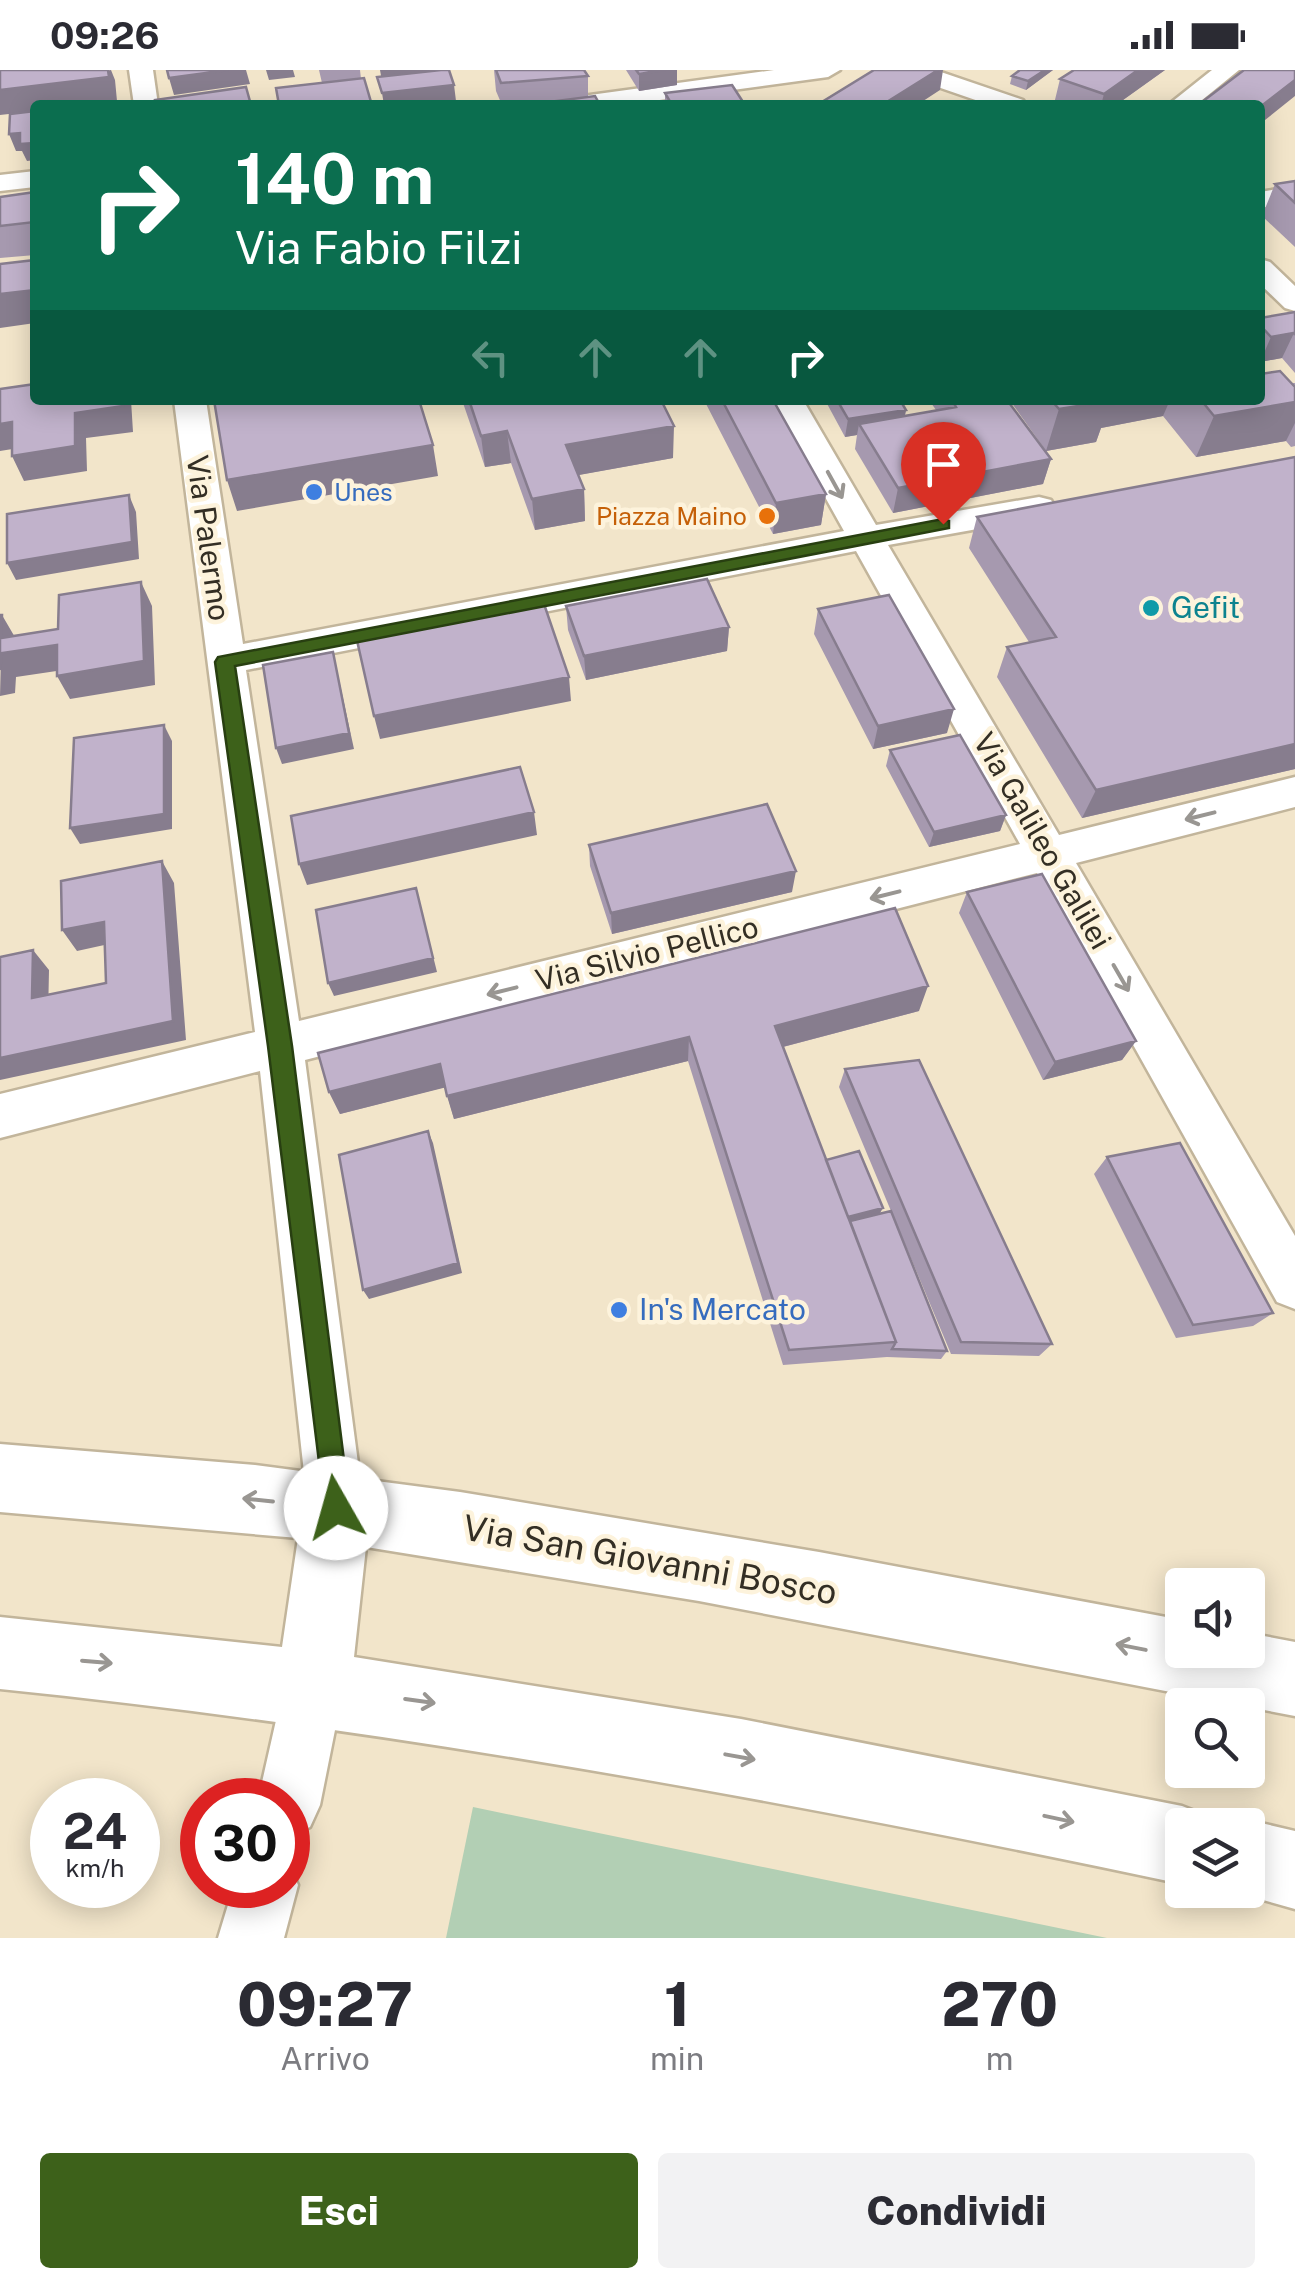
<!DOCTYPE html>
<html lang="it">
<head>
<meta charset="utf-8">
<style>
	body { margin:0; font-family:"Public Sans",sans-serif; background:#f2f2f3; color:#2b2b33; height:100vh; display:flex; flex-direction:column; font-size:38px; white-space:nowrap }
	* { box-sizing:border-box; margin:0 }
	p { font-size:32px; color:#7c7c81 }
	.icon { flex:none; width:55px; height:55px; fill:none; stroke:currentColor; stroke-width:2; stroke-linecap:round; stroke-linejoin:round }
	.map { position:relative; height:1868px; overflow:hidden }
	.sheet { display:flex; flex-direction:column; background:#fff; flex:1 }
	.sheet>* { flex:none }
	.banner { position:absolute; left:30px; top:30px; width:1235px; height:305px; border-radius:10px; box-shadow:0 5px 25px #0003; background:#0b6e4f; color:#fff; overflow:hidden }
	.buttons { position:absolute; left:1165px; top:1498px; display:grid; gap:20px }
	.buttons a { display:grid; place-items:center; width:100px; height:100px; border-radius:10px; background:#fff; box-shadow:0 5px 25px #0003; font-size:50px }
	.speed { position:absolute; left:30px; top:1708px; display:flex; gap:20px; font-size:50px; font-weight:700; text-align:center }
	.speed>* { display:grid; place-content:center; width:130px; height:130px; border-radius:50%; background:#fff; box-shadow:0 5px 25px #0003; line-height:1 }
	.speed small { font-size:25px; font-weight:400 }
	.speed .limit { border:15px solid #d22; background:#fff; color:#111 }
	.pin { position:absolute; display:grid; place-items:center; width:85px; height:85px; color:#fff; margin:-102px -42px; border-radius:50% 50% 50% 0; rotate:-45deg; box-shadow:0 0 10px #0007 }
	.pin .icon { rotate:45deg }
	.me { position:absolute; width:110px; margin:-55px; rotate:353deg; stroke-linejoin:round; filter:drop-shadow(0 0 8px #0008) }
	.turn { display:flex; align-items:center; gap:35px; height:210px; padding:0 40px; font-size:45px }
	.turn .icon { width:130px; height:130px; stroke-width:2.5 }
	.turn b { display:block; font-size:70px; line-height:85px }
	.lanes { display:flex; align-items:center; height:95px; padding:0 40px; background:#0003; justify-content:center; gap:50px; direction:ltr }
	.lanes .off { opacity:.35 }
	.eta { display:flex; justify-content:space-evenly; align-items:center; height:170px; text-align:center }
	.eta b { font-size:60px; font-weight:800; line-height:70px }
	.button { display:flex; gap:20px; margin-top:auto; padding:20px 40px }
	.button a { flex:1; height:115px; border-radius:10px; background:#3d611a; color:#fff; font-size:40px; font-weight:800; line-height:115px; text-align:center }
	.button a+a { background:#f2f2f3; color:#2b2b33 }
	.status { display:flex; justify-content:space-between; align-items:center; height:70px; padding:0 50px; background:#fff; direction:ltr }
	.status svg { height:28px; fill:currentColor }
	.map>svg:first-child { display:block }
</style>
</head>
<body>
<div class="status"><b>09:26</b><svg viewBox="0 0 49 12"><path d="M0 12V9h3v3zM5 12V6h3v6zM10 12V3h3v9zM15 12V0h3v12zM26 1h20v11H26zM47 4h2v5h-2z"/></svg></div>
<div class="map">
<svg width="1295" height="1868" viewBox="0 0 1295 1868">
	<rect width="100%" height="100%" fill="#f2e5ca"/>
	<!-- green -->
	<path fill="#b2cfb4" d="M473 1737 1107 1868H446Z"/>
	<g fill="none" stroke-linecap="round" stroke-linejoin="round">
		<!-- minor casing -->
		<g stroke="#c2b59b" stroke-width="5">
			<path id="minor" d="M129 0H153L158 35H134Z
				M774 0H840L828 7 623 35H556L568 28Z
				M899 0H935L1023 30 1026 35H990L903 5Z
				M1212 0H1239L1196 35H1168Z
				M35 101V117L0 121V105Z
				M1295 116V132L1260 138V122Z
				M1260 189 1270 192 1295 216V241L1285 238 1260 214Z
				M174 330H206L243 574 844 461 771 330H803L876 455 1039 427 1051 430 1056 438 1051 446 888 475 1059 765 1295 707V737L1076 793 1295 1166V1239L1277 1232 1037 803 305 990 364 1439 356 1459 336 1467 316 1459 308 1439 260 1001 0 1068V1024L255 962ZM856 481 1020 774 299 951 246 600Z
				M314 1585 335 1594 344 1615 320 1735 310 1757 288 1767V1730H258L284 1615 293 1594Z
				M288 1792 298 1815 284 1868H218L234 1815H288Z"/>
		</g>
		<!-- secondary casing -->
		<g stroke="#c2b59b" stroke-width="5">
			<path id="secondary" d="M0 1374 255 1395 460 1422 819 1482 1182 1550V1580H1248V1563L1295 1572V1646L699 1531 366 1477 354 1587 741 1649 1182 1736 1210 1747 1213 1755H1182V1814C790 1731 399 1660 0 1619V1547L282 1577 298 1468 0 1442Z
				M1248 1750 1295 1761V1839L1228 1820H1248V1755H1235Z"/>
		</g>
		<!-- minor -->
		<use href="#minor" fill="#fff" fill-rule="evenodd"/>
		<!-- secondary -->
		<use href="#secondary" fill="#fff" fill-rule="evenodd"/>
	</g>
	<!-- wall -->
	<path fill="#a699af" d="M319 0H360L361 9 322 13Z
		M494 0H584L588 6V26L600 35H549V33L502 35 496 21Z
		M626 0H677V15L639 21Z
		M1020 0H1053L1026 20 1010 14 1012 6Z
		M1165 0 1116 35H1058L1054 34 1060 9Z
		M665 23 745 35H665Z
		M1295 111V177L1262 146 1275 114Z
		M35 122V185L0 188V127Z
		M1295 242V303L1282 288 1260 292V248Z
		M1292 313H1295V376L1291 377 1286 371 1196 387 1163 346 1101 358 1096 372 1046 381 1011 332 1012 330H1260Z
		M462 330H661L673 388 578 405 584 419 585 451 535 460 511 393 485 397Z
		M704 330H773L826 424 821 455 773 464Z
		M825 330H900L906 340 905 346 936 340 929 330H1007L1051 389 1043 414 893 443 855 379 857 365 845 367Z
		M1295 387V699L1082 748 997 607 1007 577 1029 572 969 478 977 447Z
		M566 536 729 557 727 581 586 610 568 560Z
		M818 539 947 663 873 679 814 564Z
		M890 680 1006 745 1000 761 929 777 886 696Z
		M589 775 792 822 612 864 590 796Z
		M967 822 1136 971 1122 990 1043 1010 959 843Z
		M919 941 783 977 826 1090 880 1143 891 1141 839 1017 845 999 1052 1274 1039 1286 951 1284 892 1143 947 1281 941 1289 887 1287 783 1295 688 991 454 1049 445 1017 340 1044 329 1022 318 983Z
		M1107 1087 1273 1243 1253 1256 1176 1268 1094 1104Z"/>
	<!-- shaded-wall -->
	<path fill="#877d8e" d="M111 0 115 10 117 31 87 35H35V41L0 45V20Z
		M228 0H246L250 14 174 25 169 8Z
		M266 0H293L295 7 269 10Z
		M380 0H435L383 17Z
		M665 0H677V15L639 21V4Z
		M938 0H943L940 20 917 35H882Z
		M1045 0H1053L1026 20 1028 11Z
		M1138 0H1165L1116 35H1101L1104 24Z
		M1295 10V26L1260 54V37Z
		M454 15 456 31 424 35H384L382 23Z
		M20 63 35 73V90L27 91 22 81H16L9 64Z
		M35 220V253L0 258V224Z
		M1294 263 1282 288 1260 292 1271 267Z
		M122 330H131L133 362 86 368 87 401 24 411 12 386 75 343Z
		M1097 330H1170L1163 346 1101 358 1096 372 1046 381 1059 339Z
		M1295 332V353L1286 371 1196 387 1214 346Z
		M906 340 902 357 859 354 857 365 845 367 848 349Z
		M12 352 25 377 0 381V354Z
		M674 356 673 388 568 407 566 375Z
		M507 361 511 393 485 397 481 366Z
		M433 375 438 406 237 441 227 410Z
		M1051 389 1043 414 893 443 898 418Z
		M584 419 585 451 535 460 532 429Z
		M826 424 821 455 773 464 776 433Z
		M129 425 136 442 139 489 16 510 7 493Z
		M141 512 152 536 155 615 70 629 57 606Z
		M2 545 16 569 57 575 70 599 16 607 15 623 0 626Z
		M729 557 727 581 586 610 584 586Z
		M333 582 354 679 282 694 276 678Z
		M569 607 571 631 380 669 374 646Z
		M954 639 947 663 873 679 878 656Z
		M164 655 172 671V759L80 774 70 758Z
		M1295 674V699L1082 748 1096 720Z
		M534 742 537 765 307 815 299 794Z
		M1006 745 1000 761 929 777 934 762Z
		M162 791 174 813 186 970 0 1010V988L173 951Z
		M796 801 792 822 612 864 611 843Z
		M416 818 437 902 334 926 328 913Z
		M104 852 118 872 77 881 62 860Z
		M33 880 49 900 48 948 32 928Z
		M928 916 919 941 771 980 775 956Z
		M689 967 688 991 454 1049 447 1026Z
		M1136 971 1122 990 1043 1010 1055 992Z
		M440 994 447 1017 340 1044 329 1022Z
		M428 1061 433 1073 462 1203 369 1229 363 1220Z
		M883 1138 880 1143 838 1155 840 1150Z"/>
	<!-- building -->
	<path fill="#c1b2cb" stroke="#877d8e" stroke-width="2.5" d="M0 0H108L109 7 0 20Z
		M167 0H228L169 8Z
		M441 0H449L454 15 382 23 377 7Z
		M496 0H584L588 6 501 13Z
		M636 0H665L639 4Z
		M874 0H938L882 35H817Z
		M1020 0H1045L1028 11 1012 6Z
		M1074 0H1138L1104 24 1060 9Z
		M1244 0H1295V10L1260 37V35H1198Z
		M364 8 371 32 347 35H279L276 18Z
		M732 15 745 35H672L665 23Z
		M246 17 251 35H156L155 30Z
		M595 26 600 35H551L549 32Z
		M35 41V73L20 74V63L9 64 10 44Z
		M1295 111V133L1275 114Z
		M35 122V152L0 156V127Z
		M35 190V220L0 224V194Z
		M1295 242V265L1294 263 1271 267 1260 255V248Z
		M1280 301 1295 317V332L1214 346 1201 330H1260V304Z
		M35 314V330H122L123 336 75 343V376L12 386V352L0 354V319Z
		M214 330H419L433 375 227 410Z
		M469 330H661L674 356 566 375 584 419 532 429 507 361 481 366Z
		M722 330H773L826 424 776 433Z
		M837 330H900L906 340 848 349Z
		M952 330H1007L1051 389 898 418 859 354 956 337Z
		M1051 330H1110V331L1059 339Z
		M1295 387V674L1096 720 1007 577 1056 567 977 447Z
		M129 425 132 472 7 493V444Z
		M707 509 729 557 584 586 566 536Z
		M141 512 144 591 57 606V575L2 583 0 600V545H2L1 568 58 559 59 525Z
		M889 525 954 639 878 656 818 539Z
		M543 531 569 607 374 646 356 566Z
		M333 582 349 663 276 678 263 595Z
		M164 655V744L70 758 74 668Z
		M960 665 1006 745 934 762 890 680Z
		M520 697 534 742 299 794 291 746Z
		M767 734 796 801 611 843 589 775Z
		M162 791 173 951 0 988V887L33 880 32 928 106 913 104 852 62 860 61 811Z
		M1042 804 1136 971 1055 992 967 822Z
		M416 818 433 888 328 913 316 840Z
		M895 838 928 916 775 956 896 1272 789 1280 689 967 447 1026 440 994 329 1022 318 983Z
		M919 990 1052 1274 961 1272 845 999Z
		M428 1061 458 1193 363 1220 339 1085Z
		M1180 1073 1273 1243 1193 1255 1107 1087Z
		M859 1081 883 1138 848 1147 826 1090Z
		M891 1141 947 1281 892 1279 896 1272 850 1151Z"/>
	<!-- one-way arrows -->
	<defs><path id="oneway-shaft" d="M-6 0H5M1.5-3L5.5 0L1.5 3" fill="none" stroke-width="1.6" stroke-linecap="round" stroke-linejoin="round" transform="scale(2.5)"/></defs>
	<g stroke="#999692">
		<use href="#oneway-shaft" transform="translate(835 415) rotate(61)"/>
		<use href="#oneway-shaft" transform="translate(1200 746) rotate(166)"/>
		<use href="#oneway-shaft" transform="translate(885 825) rotate(166)"/>
		<use href="#oneway-shaft" transform="translate(1121 908) rotate(60)"/>
		<use href="#oneway-shaft" transform="translate(502 921) rotate(166)"/>
		<use href="#oneway-shaft" transform="translate(258 1430) rotate(-174)"/>
		<use href="#oneway-shaft" transform="translate(1131 1577) rotate(-169)"/>
		<use href="#oneway-shaft" transform="translate(97 1592) rotate(5)"/>
		<use href="#oneway-shaft" transform="translate(420 1631) rotate(8)"/>
		<use href="#oneway-shaft" transform="translate(740 1687) rotate(10)"/>
		<use href="#oneway-shaft" transform="translate(1059 1749) rotate(12)"/>
	</g>
	<!-- route -->
	<path fill="#3d611a" stroke="#283f11" stroke-width="2.5" d="M943 449 949 451V458L235 596 292 976 350 1438 346 1449 336 1453 326 1449 268 976 215 592 218 587Z"/>
	<!-- markers -->
	<g fill="#3f7fe0" stroke="#fdf3dc" stroke-width="4">
		<circle cx="314" cy="422" r="10"/>
		<circle cx="619" cy="1240" r="10"/>
	</g>
	<circle fill="#e8710a" stroke="#fdf3dc" stroke-width="4" cx="767" cy="446" r="10"/>
	<circle fill="#0f9aa8" stroke="#fdf3dc" stroke-width="4" cx="1151" cy="538" r="10"/>
	<g text-anchor="middle" stroke-width="9" stroke-linejoin="round" paint-order="stroke">
		<!-- far-shop labels -->
		<g font-size="25" fill="#366cbe" stroke="#fdf3dc" text-anchor="start">
			<text x="334" y="431">Unes</text>
		</g>
		<!-- far-food labels -->
		<g font-size="25" fill="#c56008" stroke="#fdf3dc" text-anchor="end">
			<text x="747" y="455">Piazza Maino</text>
		</g>
		<!-- street labels -->
		<g font-size="30" fill="#332e24" stroke="#fdf3dc">
			<text transform="translate(208 468) rotate(82)" y="10">Via Palermo</text>
			<text transform="translate(1042 771) rotate(60)" y="10">Via Galileo Galilei</text>
			<text transform="translate(647 884) rotate(-14)" y="10">Via Silvio Pellico</text>
		</g>
		<!-- culture labels -->
		<g font-size="30" fill="#0d838f" stroke="#fdf3dc" text-anchor="start">
			<text x="1171" y="548">Gefit</text>
		</g>
		<!-- shop labels -->
		<g font-size="30" fill="#366cbe" stroke="#fdf3dc" text-anchor="start">
			<text x="639" y="1250">In's Mercato</text>
		</g>
		<!-- near-street labels -->
		<g font-size="35" fill="#332e24" stroke="#fdf3dc">
			<text transform="translate(650 1490) rotate(10)" y="12">Via San Giovanni Bosco</text>
		</g>
	</g>
</svg>
<div class="buttons">
<a><svg class="icon" aria-label="sound" viewBox="0 0 24 24"><path d="M4 9h4l5-4v14l-5-4H4zM17 9q2 3 0 6"/></svg></a>
<a><svg class="icon" aria-label="search" viewBox="0 0 24 24"><circle cx="10" cy="10" r="6"/><path d="M15 15l6 6"/></svg></a>
<a><svg class="icon" aria-label="layers" viewBox="0 0 24 24"><path d="M12 4l9 5-9 5-9-5zM3 14l9 5 9-5"/></svg></a>
</div>
<div class="speed"><div>24<small>km/h</small></div><div class="limit">30</div></div>
<div class="pin" style="left:943px;top:454px;background:#d93025"><svg class="icon" aria-label="arrive" viewBox="0 0 24 24"><path d="M6 21V4h12l-3 4 3 4H6"/></svg></div>
<svg class="me" style="left:336px;top:1438px" viewBox="-20 -20 40 40"><circle r="19" fill="#fff"/><path d="M0-13L10 11 0 6-10 11z" fill="#3d611a"/></svg>
<div class="banner">
<div class="turn"><svg class="icon" aria-label="right" viewBox="0 0 24 24"><path d="M7 20v-9h11M14 6l5 5-5 5"/></svg><div><b>140 m</b>Via Fabio Filzi</div></div>
<div class="lanes"><svg class="icon off" aria-label="left" viewBox="0 0 24 24"><path d="M17 20v-9H6M10 6l-5 5 5 5"/></svg><svg class="icon off" aria-label="ahead" viewBox="0 0 24 24"><path d="M12 20V5M6 11l6-6 6 6"/></svg><svg class="icon off" aria-label="ahead" viewBox="0 0 24 24"><path d="M12 20V5M6 11l6-6 6 6"/></svg><svg class="icon" aria-label="right" viewBox="0 0 24 24"><path d="M7 20v-9h11M14 6l5 5-5 5"/></svg></div>
</div>
</div>
<section class="sheet">
<div class="eta">
<div><b>09:27</b><p>Arrivo</p></div>
<div><b>1</b><p>min</p></div>
<div><b>270</b><p>m</p></div>
</div>
<div class="button"><a>Esci</a><a>Condividi</a></div>
</section>
</body>
</html>
